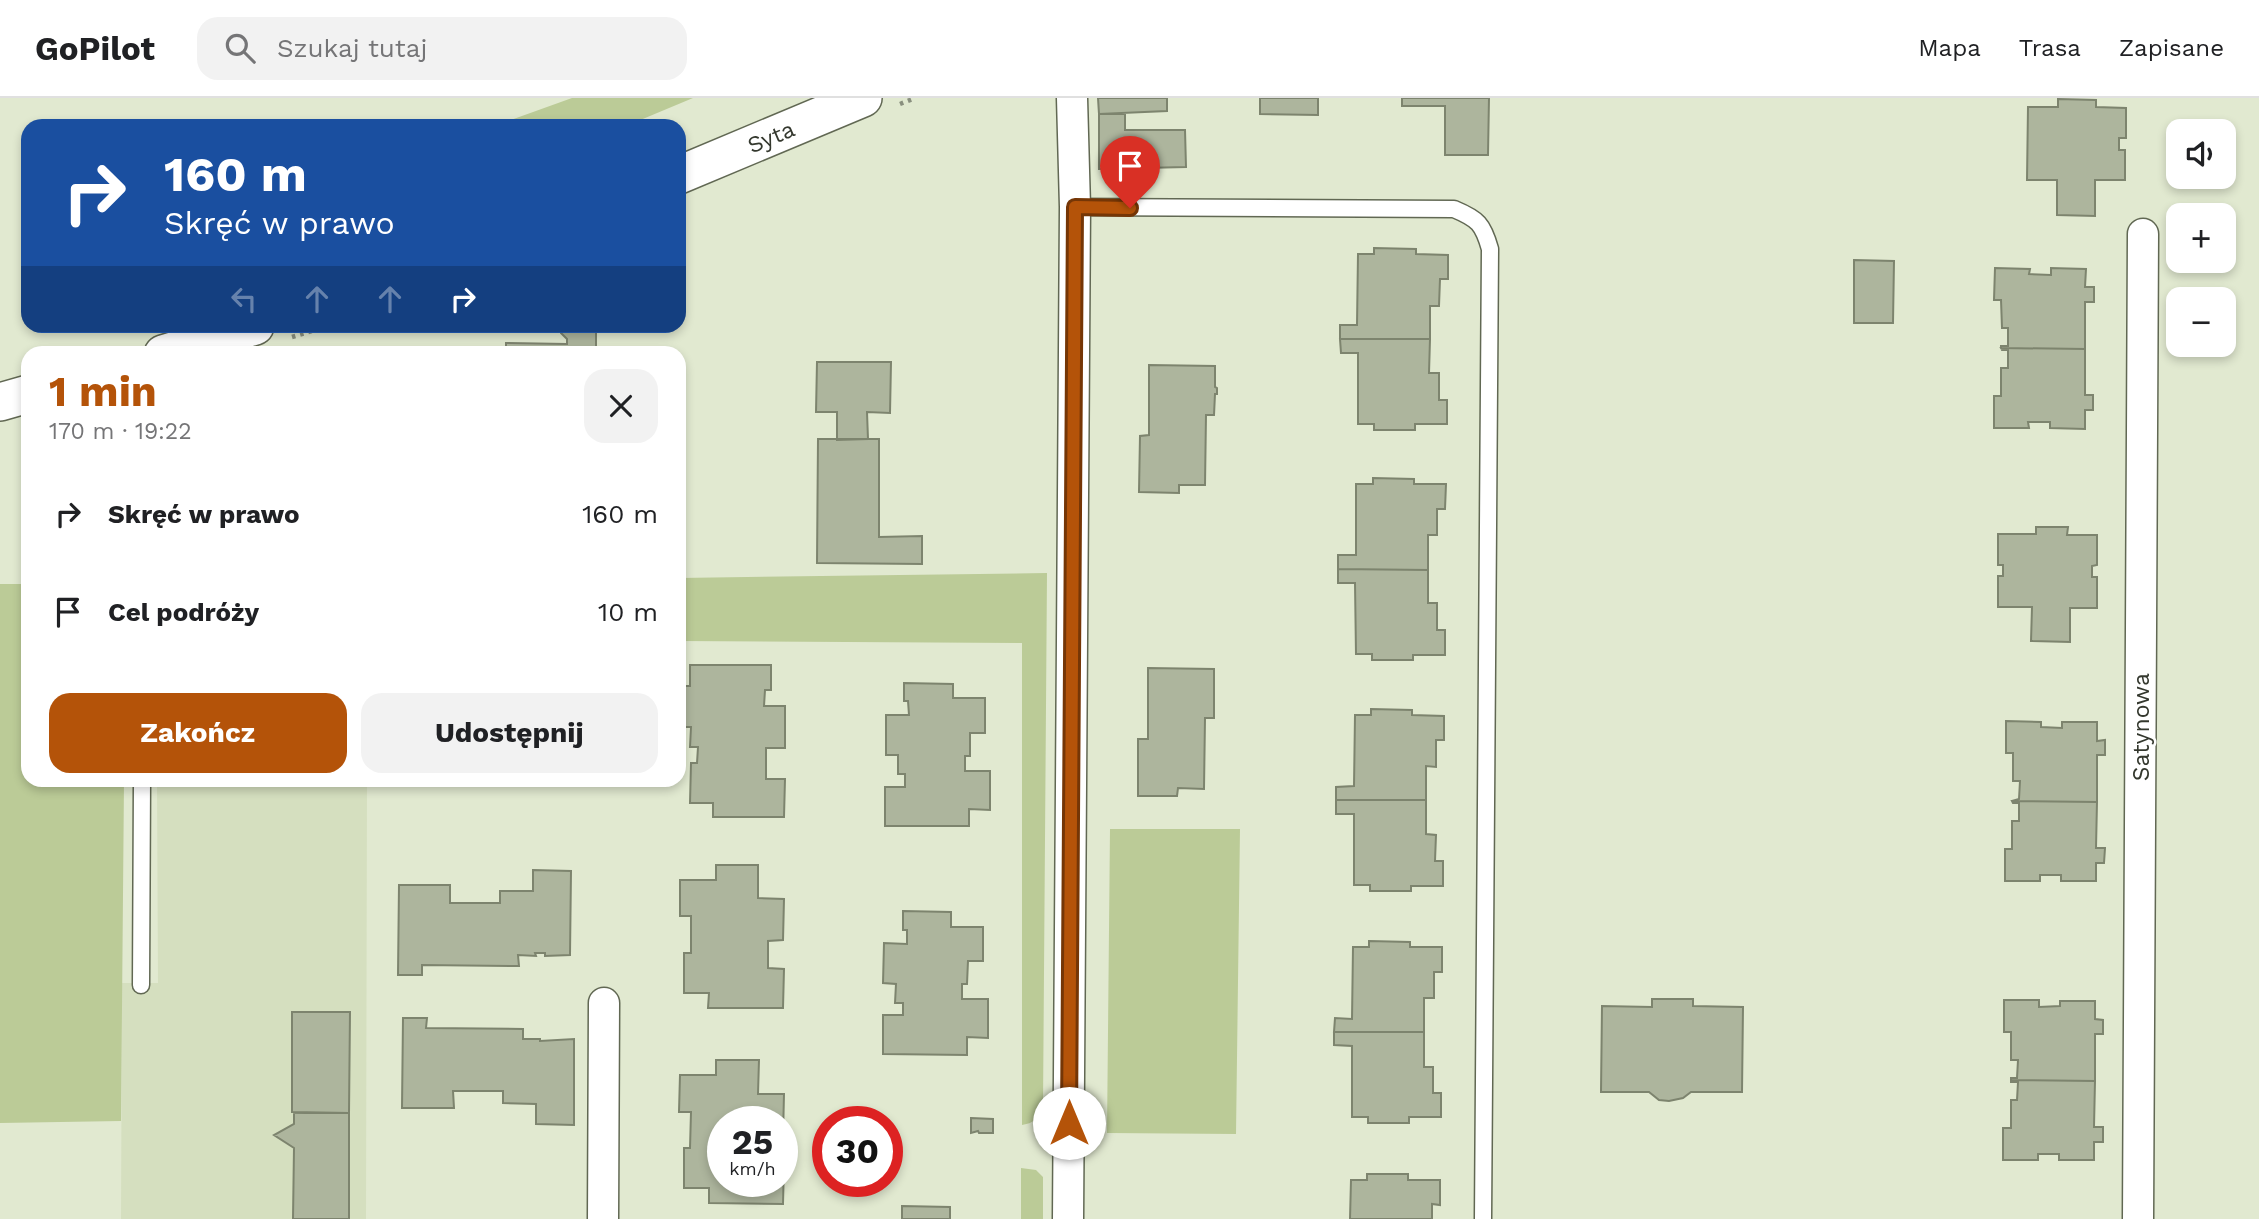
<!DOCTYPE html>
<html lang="pl">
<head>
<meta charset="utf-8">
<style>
	body { margin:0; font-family:"Work Sans",sans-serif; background:#f2f2f2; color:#202124; height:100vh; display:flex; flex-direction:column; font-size:26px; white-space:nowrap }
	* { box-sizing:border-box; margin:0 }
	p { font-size:23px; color:#757577 }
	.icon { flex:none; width:38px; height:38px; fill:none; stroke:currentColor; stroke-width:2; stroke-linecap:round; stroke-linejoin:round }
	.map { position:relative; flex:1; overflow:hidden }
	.drawer { position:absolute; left:21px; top:248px; width:665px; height:441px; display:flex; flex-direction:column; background:#fff; border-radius:21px; box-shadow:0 4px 10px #0003 }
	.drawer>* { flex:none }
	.guide { position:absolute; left:21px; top:21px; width:665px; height:214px; border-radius:21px; box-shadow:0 4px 10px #0003; background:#1a4fa0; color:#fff; overflow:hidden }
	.controls { position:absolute; left:2166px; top:21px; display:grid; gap:14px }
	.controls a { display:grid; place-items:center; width:70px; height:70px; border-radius:14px; background:#fff; box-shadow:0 4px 10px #0003; font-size:35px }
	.speed { position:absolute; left:707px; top:1008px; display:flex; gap:14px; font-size:35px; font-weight:700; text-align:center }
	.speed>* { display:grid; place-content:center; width:91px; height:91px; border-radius:50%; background:#fff; box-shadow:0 4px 10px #0003; line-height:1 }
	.speed small { font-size:18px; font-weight:400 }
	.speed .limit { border:10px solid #d22; background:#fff; color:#111 }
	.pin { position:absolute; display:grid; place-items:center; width:60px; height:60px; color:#fff; margin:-72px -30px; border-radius:50% 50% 50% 0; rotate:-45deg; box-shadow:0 0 7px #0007 }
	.pin .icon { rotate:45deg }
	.me { position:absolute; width:77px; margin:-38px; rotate:0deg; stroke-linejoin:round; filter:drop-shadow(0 0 5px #0008) }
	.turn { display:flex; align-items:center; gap:24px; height:147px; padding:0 28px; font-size:32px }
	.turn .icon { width:91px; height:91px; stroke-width:2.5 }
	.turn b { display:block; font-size:49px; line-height:60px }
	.lanes { display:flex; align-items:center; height:66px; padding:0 28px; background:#0003; justify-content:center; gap:35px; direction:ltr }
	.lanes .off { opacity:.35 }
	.round { display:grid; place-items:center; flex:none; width:74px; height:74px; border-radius:21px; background:#f2f2f2 }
	.overview { display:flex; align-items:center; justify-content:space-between; height:119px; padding:0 28px }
	h1 { font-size:42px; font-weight:700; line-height:52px; color:#b45309 }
	.button { display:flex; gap:14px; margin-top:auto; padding:14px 28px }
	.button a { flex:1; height:80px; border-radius:21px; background:#b45309; color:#fff; font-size:28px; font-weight:700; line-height:80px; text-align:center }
	.button a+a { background:#f2f2f2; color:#202124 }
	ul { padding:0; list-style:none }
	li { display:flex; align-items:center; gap:21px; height:98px; padding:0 28px }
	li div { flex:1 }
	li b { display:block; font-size:26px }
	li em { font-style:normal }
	header { display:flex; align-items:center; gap:42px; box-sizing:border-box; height:98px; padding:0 35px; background:#fff; border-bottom:2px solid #e0e0e0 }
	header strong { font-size:33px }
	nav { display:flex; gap:38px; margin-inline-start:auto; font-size:24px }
	.search { width:490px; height:63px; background:#f2f2f2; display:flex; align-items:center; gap:18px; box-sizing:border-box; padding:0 24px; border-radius:21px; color:#757577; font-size:26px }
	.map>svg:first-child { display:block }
</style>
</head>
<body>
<header>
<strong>GoPilot</strong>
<div class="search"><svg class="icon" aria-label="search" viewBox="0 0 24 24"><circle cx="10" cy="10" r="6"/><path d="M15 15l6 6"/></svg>Szukaj tutaj</div>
<nav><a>Mapa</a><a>Trasa</a><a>Zapisane</a></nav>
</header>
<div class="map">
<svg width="2259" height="1121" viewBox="0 0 2259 1121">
	<rect width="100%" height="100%" fill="#e1e9d0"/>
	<!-- built -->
	<path fill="#d5dfbf" d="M157 683H367L366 1121H121L122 885H158Z"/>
	<!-- green -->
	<path fill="#bbcb97" d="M572 0H693L626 28H494Z
		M1047 475 1043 1008C1038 1020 1035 1025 1022 1027V545L679 543V480Z
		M0 486H28V682L124 683 121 1023 0 1025Z
		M1110 731H1240L1236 1036 1107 1035Z
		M1021 1070 1036 1072 1043 1079V1121H1021Z"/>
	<!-- building -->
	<path fill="#adb59d" stroke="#7d846e" stroke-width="2" d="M1098 0H1167V13L1099 16Z
		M1260 0H1318V17L1260 16Z
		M1402 0H1489L1488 57H1445V8H1402Z
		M2058 1 2096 2V9L2126 10V40H2119V52H2125V82H2095V118L2057 117V82H2027L2028 9H2058Z
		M1099 16H1125V32H1185L1186 69 1099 71Z
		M1374 150 1416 151V156L1448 157V181H1440L1439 208H1430V241H1340V227H1357L1358 156H1374Z
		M1854 162 1894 163 1893 225H1854Z
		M1995 170 2030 171 2029 176 2051 177V170L2086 171 2085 189H2094V204H2085V251L2001 250V248H2008V230H2002L2001 202H1994Z
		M561 228H596V256H506V245L567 246V241L561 235Z
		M1340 241H1430L1429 275H1439V302H1447V326H1415V332H1374V326H1358V255H1341Z
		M2001 250 2085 251V297H2093V312H2085V331L2050 330V324H2028L2029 330H1994V298H2001V270H2008V252H2002Z
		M817 264H891L890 315 867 314 868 341 837 342V314H816Z
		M1149 267 1215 268V289L1217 290V296H1215L1214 317H1206L1205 387H1179V395L1139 394 1140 338 1149 337Z
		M818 341H879V439L922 438V466L817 465Z
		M1373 380 1414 381V386H1446L1445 411H1437V437H1428V472L1338 471V457H1356V386H1373Z
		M2036 429H2068L2067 437H2097V467L2092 468V479H2097V510H2070V544L2031 543 2032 509H1998V478H2003V467H1998V436H2036Z
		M1338 471 1428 472V505H1437V532H1445V557H1413V562H1372V556H1356L1355 485H1338Z
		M690 567H771V592H765L764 608H785V650H766V681H785L784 719H713V705H690L691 665H697L698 649H690L691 629H679V588H690Z
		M1148 570 1214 571V620H1205L1204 691 1178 690 1177 698H1138V641H1148Z
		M904 585 953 586V600H985V635H970V658H965V673H990V712L969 711V728H885V689H905V676H898V657H886V617H909L908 603H904Z
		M1371 611 1412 612V617L1444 618V642H1436V669L1426 668V702H1336V689L1354 688 1355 617H1371Z
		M2006 623 2041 624V629L2062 630V624H2097V643L2105 642V657H2097V704L2012 703 2019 701 2020 683H2013V655H2006Z
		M1336 702H1426V736L1436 737 1435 763H1443V788H1411V793H1370V787H1354V716H1336Z
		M2012 703 2097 704 2096 750H2105L2104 765H2096V783H2061V777H2040V783H2005V751H2012V723H2019V705H2013Z
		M716 767H758V800L784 801 783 842 768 843V870L784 871 783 910H708L709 895H684V855H691V818H680V782H716Z
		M533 772 571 773 570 857 545 858V855H535L536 858 518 857 519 868 422 867V877H398L399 787H450V805H500V793H533Z
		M903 813 951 814V829H983V863H968L967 886H962V901H988V940L967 939V957L883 956V917H903V905H895L896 886 883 885 884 845 907 846V832H903Z
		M1369 843 1410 844V849H1442V874H1434V900H1424V934H1334L1335 920 1352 921 1353 849H1369Z
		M1652 901H1693V908L1743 909 1742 994H1691L1683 1000 1669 1003 1659 1002 1649 994H1601L1602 908 1652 909Z
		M2004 902H2039V909L2060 908V903H2095V921L2103 922V936H2095V983L2011 982V980H2017L2018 962H2011V934H2004Z
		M292 914H350L349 1015 292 1014Z
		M403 920H427L426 930 523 931V941H540V943L574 941V1027L536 1026V1006L503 1005V993H453L454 1010H402Z
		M1334 934H1424V969H1433V995H1441V1019H1409V1025H1368V1019H1352V948L1334 947Z
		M716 962H759L758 996H784L783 1038 782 1024H723V1083H782L784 1066 783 1106 709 1105V1090H684V1050H690L691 1014H679L680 977H716Z
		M2011 982 2095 983 2094 1029H2103V1044H2094V1062H2059V1056H2038V1062H2003V1030H2011V1002H2017L2018 984H2011Z
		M294 1015H349V1121H293L294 1050 274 1037 294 1026Z
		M971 1020 993 1021V1035H979L978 1033 971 1035Z
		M1367 1076H1408V1082H1440V1107L1432 1106V1121H1350L1351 1082H1367Z
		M902 1108 950 1109V1121H902Z"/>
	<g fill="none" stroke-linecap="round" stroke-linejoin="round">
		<!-- service casing -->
		<g stroke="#616853" stroke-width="19">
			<path id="service" d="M1075 109 1454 111C1478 121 1483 126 1490 151L1483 1121
				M141 887 142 682"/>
		</g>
		<!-- minor casing -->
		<g stroke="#616853" stroke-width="33">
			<path id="minor" d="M603 1121 604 905
				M1068 1121 1075 109 1072 0
				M2138 1121 2143 136"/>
		</g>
		<!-- tertiary casing -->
		<g stroke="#616853" stroke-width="40">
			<path id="tertiary" d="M679 77 863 0
				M163 256 255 228
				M0 304 28 296"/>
		</g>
		<!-- path -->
		<path stroke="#898f7e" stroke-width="4.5" stroke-dasharray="3.5 5" stroke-linecap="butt" d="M900 6 915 0
			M292 239 328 228"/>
		<!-- service -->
		<use href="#service" stroke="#fff" stroke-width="16"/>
		<!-- minor -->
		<use href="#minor" stroke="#fff" stroke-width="30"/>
		<!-- tertiary -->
		<use href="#tertiary" stroke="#fff" stroke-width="37"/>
	</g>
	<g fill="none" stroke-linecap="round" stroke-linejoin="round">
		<!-- route casing -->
		<g stroke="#753606" stroke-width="18">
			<path id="route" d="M1069 1025 1075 109 1130 110"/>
		</g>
		<!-- route -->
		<use href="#route" stroke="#b45309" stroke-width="12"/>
	</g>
	<g text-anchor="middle" stroke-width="5" stroke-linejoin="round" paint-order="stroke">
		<!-- street labels -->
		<g font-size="23" fill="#34382e" stroke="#fff">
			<text transform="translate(771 39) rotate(-23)" y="8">Syta</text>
			<text transform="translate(2141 629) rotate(-90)" y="8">Satynowa</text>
		</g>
	</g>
</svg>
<div class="controls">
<a><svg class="icon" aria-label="sound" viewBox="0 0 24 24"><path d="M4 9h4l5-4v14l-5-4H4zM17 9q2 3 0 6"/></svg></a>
<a>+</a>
<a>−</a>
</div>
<div class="speed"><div>25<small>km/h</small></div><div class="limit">30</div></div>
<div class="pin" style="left:1130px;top:110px;background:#d93025"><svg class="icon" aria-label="arrive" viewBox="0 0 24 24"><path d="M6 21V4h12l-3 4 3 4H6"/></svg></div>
<svg class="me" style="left:1069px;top:1025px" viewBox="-20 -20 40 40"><circle r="19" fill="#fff"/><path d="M0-13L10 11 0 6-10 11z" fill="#b45309"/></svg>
<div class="guide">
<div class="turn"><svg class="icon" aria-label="right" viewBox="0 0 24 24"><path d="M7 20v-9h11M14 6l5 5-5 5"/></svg><div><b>160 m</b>Skręć w prawo</div></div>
<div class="lanes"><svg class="icon off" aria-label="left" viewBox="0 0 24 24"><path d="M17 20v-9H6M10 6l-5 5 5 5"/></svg><svg class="icon off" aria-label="ahead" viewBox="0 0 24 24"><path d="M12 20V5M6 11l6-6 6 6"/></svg><svg class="icon off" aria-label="ahead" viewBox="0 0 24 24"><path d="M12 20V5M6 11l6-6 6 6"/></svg><svg class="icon" aria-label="right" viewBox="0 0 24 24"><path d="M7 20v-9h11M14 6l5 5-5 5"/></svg></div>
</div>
<section class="drawer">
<div class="overview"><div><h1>1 min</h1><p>170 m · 19:22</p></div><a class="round"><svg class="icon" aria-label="close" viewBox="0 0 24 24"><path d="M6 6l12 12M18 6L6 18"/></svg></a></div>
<ul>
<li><svg class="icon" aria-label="right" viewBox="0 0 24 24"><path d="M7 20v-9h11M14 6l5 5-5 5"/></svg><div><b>Skręć w prawo</b></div><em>160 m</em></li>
<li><svg class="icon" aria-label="arrive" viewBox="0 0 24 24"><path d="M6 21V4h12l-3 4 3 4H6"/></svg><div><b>Cel podróży</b></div><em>10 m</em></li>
</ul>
<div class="button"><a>Zakończ</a><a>Udostępnij</a></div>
</section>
</div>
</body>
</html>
